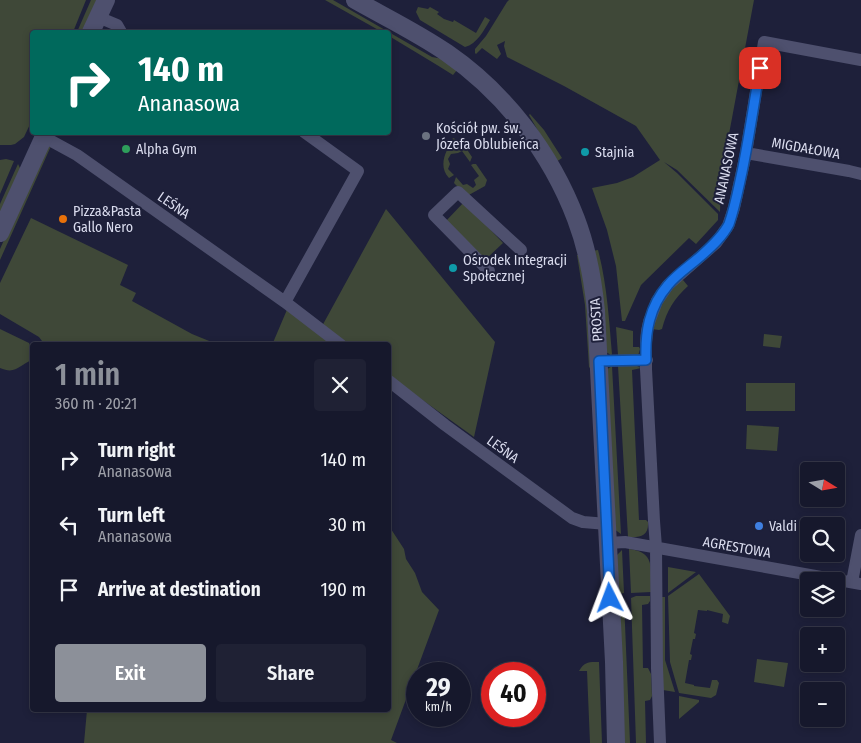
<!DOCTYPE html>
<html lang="en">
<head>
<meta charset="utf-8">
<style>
	body { margin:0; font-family:"Fira Sans Condensed",sans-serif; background:#1f2134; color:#f1f3f6; height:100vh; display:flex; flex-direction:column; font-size:19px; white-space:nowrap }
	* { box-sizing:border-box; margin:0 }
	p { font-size:16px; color:#9ea0a9 }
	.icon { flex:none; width:28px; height:28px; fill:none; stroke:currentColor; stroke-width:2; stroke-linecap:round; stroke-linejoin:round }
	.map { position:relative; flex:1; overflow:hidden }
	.details { position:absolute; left:30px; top:342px; width:361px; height:370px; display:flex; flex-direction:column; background:#16182c; border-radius:5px; box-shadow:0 2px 8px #0003,0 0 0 1px #353748 }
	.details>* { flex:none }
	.top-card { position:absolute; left:30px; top:30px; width:361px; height:105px; border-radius:5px; box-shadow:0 2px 8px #0003,0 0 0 1px #353748; background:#00695c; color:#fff; overflow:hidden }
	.needle { width:32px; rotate:101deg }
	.controls { position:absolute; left:800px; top:462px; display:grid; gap:10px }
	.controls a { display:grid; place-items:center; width:45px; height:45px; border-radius:5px; background:#16182c; box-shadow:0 2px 8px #0003,0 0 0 1px #353748; font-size:25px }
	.speed { position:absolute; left:406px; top:662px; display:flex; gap:10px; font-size:25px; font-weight:700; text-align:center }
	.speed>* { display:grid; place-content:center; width:65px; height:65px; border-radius:50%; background:#16182c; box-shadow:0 2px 8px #0003,0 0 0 1px #353748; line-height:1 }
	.speed small { font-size:12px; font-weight:400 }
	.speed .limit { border:8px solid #d22; background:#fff; color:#111 }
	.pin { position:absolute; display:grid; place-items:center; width:42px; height:42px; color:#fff; margin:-21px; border-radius:10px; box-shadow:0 2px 8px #0006 }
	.me { position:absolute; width:55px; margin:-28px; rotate:357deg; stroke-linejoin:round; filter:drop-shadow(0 0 4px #0008) }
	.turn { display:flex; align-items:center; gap:18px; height:105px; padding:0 25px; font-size:22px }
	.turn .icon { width:65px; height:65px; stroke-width:2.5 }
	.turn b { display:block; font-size:35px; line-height:42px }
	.round { display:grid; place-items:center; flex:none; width:52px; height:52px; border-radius:5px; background:#1f2134 }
	.summary { display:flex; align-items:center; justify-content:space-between; height:85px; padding:0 25px }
	h1 { font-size:30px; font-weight:600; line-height:38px; color:#8c9099 }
	.button { display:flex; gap:10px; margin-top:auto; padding:10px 25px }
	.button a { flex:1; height:58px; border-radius:5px; background:#8c9099; color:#fff; font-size:20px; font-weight:600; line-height:58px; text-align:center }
	.button a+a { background:#1f2134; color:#f1f3f6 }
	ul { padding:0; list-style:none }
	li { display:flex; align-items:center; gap:15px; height:65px; padding:0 25px }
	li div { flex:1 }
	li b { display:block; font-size:19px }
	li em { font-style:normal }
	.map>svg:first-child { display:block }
</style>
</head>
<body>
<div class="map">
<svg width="861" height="743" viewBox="0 0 861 743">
	<rect width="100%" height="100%" fill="#1e203a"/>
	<!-- green -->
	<path fill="#3f4838" d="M0 0H86L73 32H32V120L24 137 15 144 11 145H0Z
		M91 0H98L83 32H77Z
		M325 0H333L432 57 443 59 457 70 453 75 437 65 389 36V32H382Z
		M509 0H754L721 177 720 212 677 170 664 162 677 173 718 214V220L696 244 689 238 641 285 625 321H622L616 266 607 230 592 188 617 183 633 177 660 160 636 126 564 86 507 57 504 46 505 41 497 45 501 54 497 59 482 48 476 54 475 53V49L486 36 507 2Z
		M418 7 428 9 430 7 439 12 437 14 444 19 453 22 454 20 476 33 485 17 490 20C484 30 477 44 465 47L420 20 416 12Z
		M530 114 544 130 562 158 556 162 529 115Z
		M453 138 462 142 472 157 470 162 462 151 458 153 451 154 448 159 450 164 448 169 454 175 449 178C437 165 447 150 453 138Z
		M51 146 0 260V249L45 148Z
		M6 159 14 161 0 194V160Z
		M18 164 21 170 0 216V204Z
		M473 164H476L487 180 485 186 467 196 454 183 456 177 463 185 467 184 473 188 476 185 474 180 479 176 471 165Z
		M464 202 503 243 485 260 446 221Z
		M386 209 495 342 474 437 389 376V345H272L289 305 321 328Z
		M31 218 128 265 120 285 136 293 132 301 192 334 219 345H45L39 337 0 314V283Z
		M598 250C607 284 609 319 612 354L611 355 606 352 592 251Z
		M577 255H579L588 299 591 369 589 367 585 305Z
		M683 280 688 286C674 299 667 310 662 329L659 330 652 329C655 322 657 314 660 306 663 298 675 282 683 280Z
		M616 327 633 331V347H639L640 349 638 356 618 355Z
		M0 329 29 343 32 350V360C19 365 16 375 0 368Z
		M764 334 782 336 780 348 763 346Z
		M635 365 641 368 632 370 639 520H646L648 522C649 536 640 538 628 537L618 366Z
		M612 366 621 534 614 529 606 370Z
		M746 383H795V411H746Z
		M747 425 779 427 777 451 746 449Z
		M389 526 404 549 406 559 415 573 422 592 439 610 391 740 397 743H84L87 710H389Z
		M629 549C657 552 650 571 651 592L631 593Z
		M622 550 624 593 617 594 616 556Z
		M668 567 696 572 668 593Z
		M699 574 730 616 728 624 722 622 723 614 707 610V611L698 610 694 633 696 634 695 639H693L690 654 692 655 691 660H689L685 683 694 685V686L710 688 712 680H717L719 683 716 695 711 698 679 693 670 662 668 596Z
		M636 596H650V601L648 604 642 605 643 668H648L651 674 652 696 650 700 645 701 646 743H636L631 598Z
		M661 597H665V660L675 692 663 690Z
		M618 601H624L630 743H623Z
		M757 659 788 663 784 687 754 682Z
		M599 662 602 743H590L587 671H579C585 661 589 662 599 662Z
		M679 696 699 700V702L679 719Z"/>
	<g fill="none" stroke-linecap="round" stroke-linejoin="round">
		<!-- street -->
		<path stroke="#4e506e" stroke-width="12" d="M98 17 117 25 121 32
			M44 137 77 155 285 302 341 345
			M746 153 849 171 861 174
			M489 271 434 215 458 192 521 250
			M285 302 358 171 304 132
			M599 361 647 360
			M389 381 445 425 572 518 583 522 607 524
			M608 543 625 542 861 584
			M852 582 861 535
			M660 743 657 668 656 547 654 521 646 369V342L647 331 649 322 657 301 668 285 716 243 728 226 734 208 746 153 764 42 861 60"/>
		<!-- secondary -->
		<path stroke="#4e506e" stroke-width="18" d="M355 0C385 17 418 33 447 53 505 93 551 153 576 219 587 248 593 280 596 311L614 662 616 743
			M91 32 106 0
			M0 233 46 132"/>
	</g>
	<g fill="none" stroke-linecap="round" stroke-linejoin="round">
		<!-- route casing -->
		<g stroke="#114b97" stroke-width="12">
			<path id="route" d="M610 598 599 361 646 360C645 332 649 307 668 285 677 274 691 265 702 255 712 246 723 236 729 224 735 207 738 190 742 172 749 138 754 103 760 68"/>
		</g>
		<!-- route -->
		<use href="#route" stroke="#1a73e8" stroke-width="9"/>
	</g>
	<!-- markers -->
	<circle fill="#6b7280" stroke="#1e203a" stroke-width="2" cx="426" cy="136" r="5"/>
	<circle fill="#2e9e5b" stroke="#1e203a" stroke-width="2" cx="126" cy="149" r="5"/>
	<g fill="#0f9aa8" stroke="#1e203a" stroke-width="2">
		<circle cx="585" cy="152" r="5"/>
		<circle cx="453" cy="268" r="5"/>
	</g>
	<circle fill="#e8710a" stroke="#1e203a" stroke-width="2" cx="63" cy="219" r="5"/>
	<circle fill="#3f7fe0" stroke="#1e203a" stroke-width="2" cx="759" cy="526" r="5"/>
	<g text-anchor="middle" stroke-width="4" stroke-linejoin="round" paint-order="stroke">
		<!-- poi labels -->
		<g font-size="14" fill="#dadcee" stroke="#1e203a" text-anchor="start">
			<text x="436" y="133">Kościół pw. św.<tspan x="436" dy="16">Józefa Oblubieńca</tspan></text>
			<text x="136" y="154">Alpha Gym</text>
			<text x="595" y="157">Stajnia</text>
			<text x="73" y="216">Pizza&amp;Pasta<tspan x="73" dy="16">Gallo Nero</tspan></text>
			<text x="463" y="265">Ośrodek Integracji<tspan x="463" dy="16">Społecznej</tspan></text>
			<text x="769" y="531">Valdi</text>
		</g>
		<!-- street labels -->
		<g font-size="14" fill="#dadcee" stroke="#1e203a">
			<text transform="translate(806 148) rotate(10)" y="5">MIGDAŁOWA</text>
			<text transform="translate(726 168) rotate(-78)" y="5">ANANASOWA</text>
			<text transform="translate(174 205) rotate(35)" y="5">LEŚNA</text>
			<text transform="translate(596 320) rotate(-94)" y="5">PROSTA</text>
			<text transform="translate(503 449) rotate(36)" y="5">LEŚNA</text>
			<text transform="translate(737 547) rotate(10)" y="5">AGRESTOWA</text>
		</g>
	</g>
</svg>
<div class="controls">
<a><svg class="needle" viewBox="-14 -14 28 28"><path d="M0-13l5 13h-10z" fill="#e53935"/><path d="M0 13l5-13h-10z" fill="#9ea0a9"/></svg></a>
<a><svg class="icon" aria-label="search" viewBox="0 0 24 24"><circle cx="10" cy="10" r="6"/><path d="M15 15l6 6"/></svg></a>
<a><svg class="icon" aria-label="layers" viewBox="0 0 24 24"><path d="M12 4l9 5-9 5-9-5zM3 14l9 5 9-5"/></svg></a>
<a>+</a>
<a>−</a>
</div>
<div class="speed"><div>29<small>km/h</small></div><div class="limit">40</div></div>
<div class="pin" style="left:760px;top:68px;background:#d93025"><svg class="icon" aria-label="arrive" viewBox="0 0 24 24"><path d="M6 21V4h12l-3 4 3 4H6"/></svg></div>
<svg class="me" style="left:610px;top:598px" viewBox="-20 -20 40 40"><path d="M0-17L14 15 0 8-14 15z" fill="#1a73e8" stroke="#fff" stroke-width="4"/></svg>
<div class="top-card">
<div class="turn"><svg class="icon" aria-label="right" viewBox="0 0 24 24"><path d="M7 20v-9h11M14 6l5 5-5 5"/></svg><div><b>140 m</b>Ananasowa</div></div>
</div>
<section class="details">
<div class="summary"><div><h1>1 min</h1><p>360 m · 20:21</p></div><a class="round"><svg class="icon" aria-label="close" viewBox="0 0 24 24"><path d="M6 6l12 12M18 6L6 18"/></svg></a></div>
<ul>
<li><svg class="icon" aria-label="right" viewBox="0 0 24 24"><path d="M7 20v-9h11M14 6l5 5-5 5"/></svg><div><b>Turn right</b><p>Ananasowa</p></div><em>140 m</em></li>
<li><svg class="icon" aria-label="left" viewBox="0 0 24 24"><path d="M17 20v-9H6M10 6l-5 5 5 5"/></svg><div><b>Turn left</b><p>Ananasowa</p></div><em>30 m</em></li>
<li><svg class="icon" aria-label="arrive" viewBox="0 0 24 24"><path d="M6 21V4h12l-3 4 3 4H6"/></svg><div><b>Arrive at destination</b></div><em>190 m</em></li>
</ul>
<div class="button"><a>Exit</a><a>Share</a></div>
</section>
</div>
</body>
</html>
